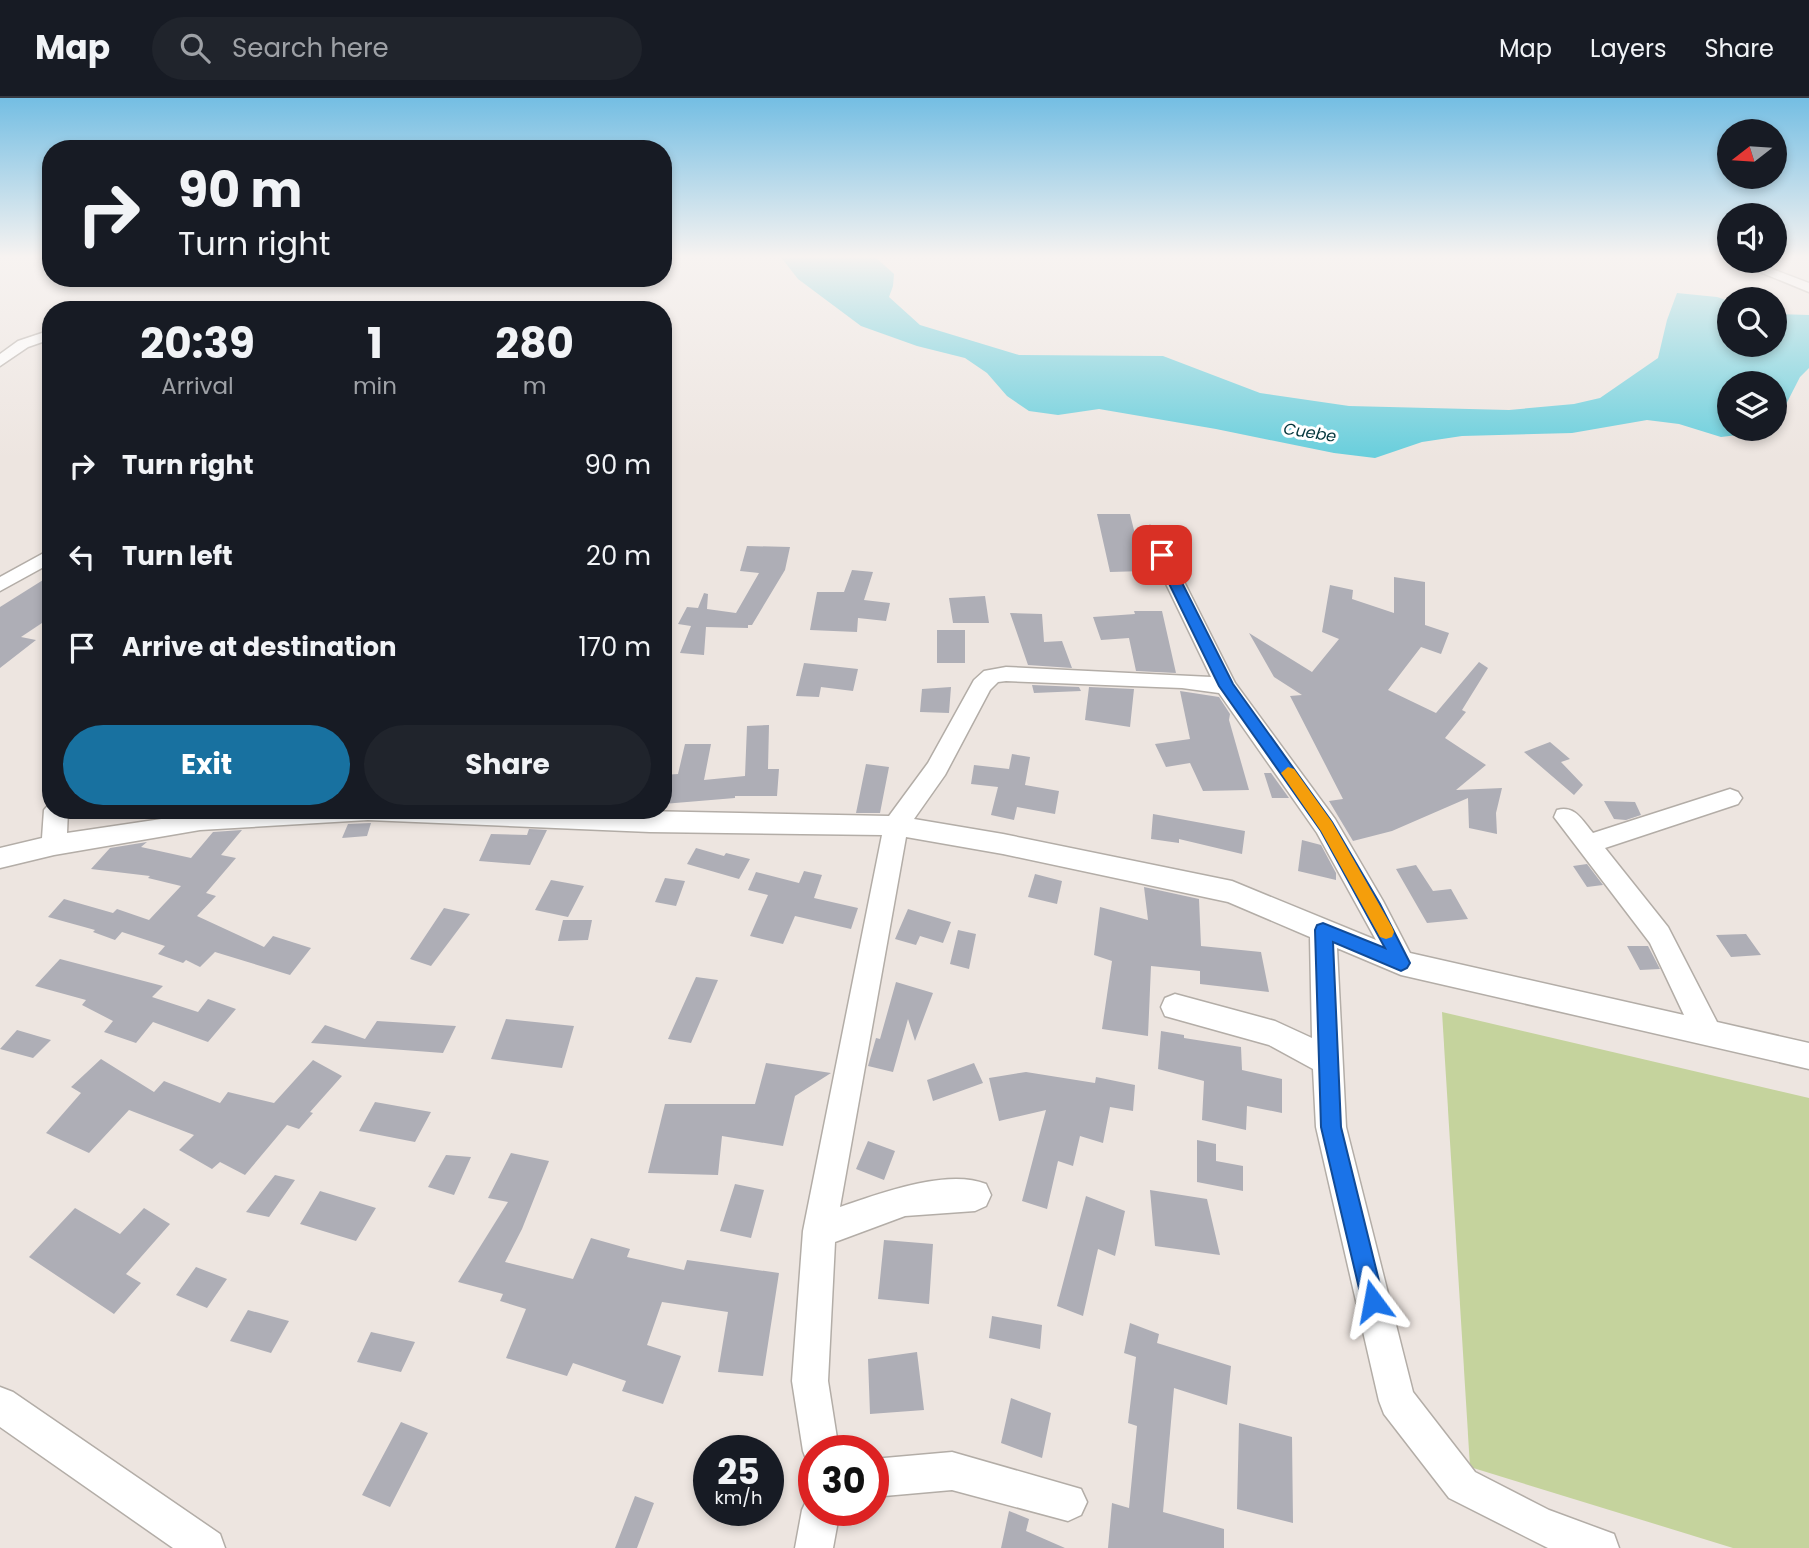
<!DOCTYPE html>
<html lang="en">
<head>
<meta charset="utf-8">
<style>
	body { margin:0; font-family:Poppins,sans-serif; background:#20242c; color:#f1f3f6; height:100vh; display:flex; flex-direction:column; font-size:26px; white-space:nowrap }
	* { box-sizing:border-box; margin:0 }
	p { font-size:23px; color:#9ea1a6 }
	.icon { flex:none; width:38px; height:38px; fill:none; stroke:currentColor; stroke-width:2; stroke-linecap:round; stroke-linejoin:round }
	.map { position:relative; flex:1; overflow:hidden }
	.sheet { position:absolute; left:42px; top:203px; width:630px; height:518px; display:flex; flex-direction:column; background:#171b24; border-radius:28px; box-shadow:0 4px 10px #0003 }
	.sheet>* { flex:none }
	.hud { position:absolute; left:42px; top:42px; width:630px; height:147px; border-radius:28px; box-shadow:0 4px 10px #0003; background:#171b24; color:#f1f3f6; overflow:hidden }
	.needle { width:46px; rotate:253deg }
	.fabs { position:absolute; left:1717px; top:21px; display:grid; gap:14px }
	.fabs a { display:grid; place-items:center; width:70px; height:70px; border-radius:50%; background:#171b24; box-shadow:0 4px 10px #0003; font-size:35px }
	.speed { position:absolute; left:693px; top:1337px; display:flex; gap:14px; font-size:35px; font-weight:700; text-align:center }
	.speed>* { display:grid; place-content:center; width:91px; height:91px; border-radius:50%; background:#171b24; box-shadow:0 4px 10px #0003; line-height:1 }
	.speed small { font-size:18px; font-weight:400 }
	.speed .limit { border:10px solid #d22; background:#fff; color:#111 }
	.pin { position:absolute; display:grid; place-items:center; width:60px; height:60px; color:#fff; margin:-30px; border-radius:14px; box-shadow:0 4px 10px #0006 }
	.me { position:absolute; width:77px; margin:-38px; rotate:347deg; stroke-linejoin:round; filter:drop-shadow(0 0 5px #0008) }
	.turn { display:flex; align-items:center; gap:24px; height:147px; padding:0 21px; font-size:32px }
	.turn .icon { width:91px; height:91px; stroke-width:2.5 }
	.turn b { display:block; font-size:49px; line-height:60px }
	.eta { display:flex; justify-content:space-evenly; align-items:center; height:119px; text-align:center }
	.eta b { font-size:42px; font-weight:700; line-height:49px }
	.primary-button { display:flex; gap:14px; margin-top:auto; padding:14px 21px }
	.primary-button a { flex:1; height:80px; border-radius:42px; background:#1871a0; color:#fff; font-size:28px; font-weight:700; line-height:80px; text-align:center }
	.primary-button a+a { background:#20242c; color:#f1f3f6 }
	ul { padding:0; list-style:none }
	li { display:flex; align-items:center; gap:21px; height:91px; padding:0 21px }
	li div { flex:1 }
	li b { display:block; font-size:26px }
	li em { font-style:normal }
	header { display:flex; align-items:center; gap:42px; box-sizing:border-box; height:98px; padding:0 35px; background:#171b24; border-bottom:2px solid #363941 }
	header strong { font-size:33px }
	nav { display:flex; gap:38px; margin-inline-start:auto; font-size:24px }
	.search { width:490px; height:63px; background:#20242c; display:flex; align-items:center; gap:18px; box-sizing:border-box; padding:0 24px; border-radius:38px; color:#9ea1a6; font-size:26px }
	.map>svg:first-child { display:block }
</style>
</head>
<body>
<header>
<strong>Map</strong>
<div class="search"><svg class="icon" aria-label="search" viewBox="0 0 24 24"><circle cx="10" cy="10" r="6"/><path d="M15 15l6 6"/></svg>Search here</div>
<nav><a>Map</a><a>Layers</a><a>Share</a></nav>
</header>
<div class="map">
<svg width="1809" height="1450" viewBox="0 0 1809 1450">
	<rect width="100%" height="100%" fill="#ede5e0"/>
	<!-- green -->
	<path fill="#c5d39d" d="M1442 914 1809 1000V1450H1733L1470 1369Z"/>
	<!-- water -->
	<path fill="#67cedc" d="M780 158H874L894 176 893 188 889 199 920 227 1019 257 1163 258 1260 295 1349 308 1509 312 1574 306 1600 300 1658 260 1667 222 1677 195 1717 199 1729 203V247H1774L1775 216 1809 217V270L1800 279 1779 320 1775 323 1774 285H1729V331H1757L1746 336 1721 339 1679 326 1647 322 1572 335 1462 338 1422 344 1375 360 1334 355 1216 331 1099 311 1058 317 1029 313 1007 298 987 275 965 260 917 248 861 228 798 181Z"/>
	<!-- building -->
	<path fill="#aeaeb6" d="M1097 416H1130L1144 473 1110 474Z
		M747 448 790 449 785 472 752 527H748V530L706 529 704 557 680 555 691 528 678 526 687 509 698 510 704 495 708 496 707 511 736 515 759 475 740 473Z
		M852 472 873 474 864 502 890 505 886 523 858 520 857 534 810 532 817 494H844Z
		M51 477V519L21 539 36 542 0 570V509Z
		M1394 479 1425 484V527L1449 535 1441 556 1421 549 1388 592 1436 615 1479 564 1488 570 1462 612 1466 614 1445 640 1486 667 1456 692 1502 690 1496 715 1497 736 1469 730 1468 700 1392 733 1353 743 1329 703 1343 701 1290 598 1302 597 1274 579 1249 535 1312 574 1339 541 1322 534 1330 487 1353 492 1352 501 1394 515Z
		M985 498 989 525H953L949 500Z
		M1134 513H1162L1176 575 1136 573 1129 540 1101 542 1093 519 1135 516Z
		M1010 515 1042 516 1044 544 1062 543 1072 570 1028 567Z
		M937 532H965V565H937Z
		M804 565 858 571 853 593 821 589 819 599 796 598Z
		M1032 587 1079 589 1081 593 1034 595Z
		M951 589 949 615 920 614 922 591Z
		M1089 589 1134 591 1130 629 1085 622Z
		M1180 593 1219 599 1230 616 1229 622 1249 692 1203 693 1190 665 1166 669 1155 646 1190 641Z
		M769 627 768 671H779L777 698H735V700L663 706V677L678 676 685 646H711L704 682 745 678 747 628Z
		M1550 644 1570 661 1561 664 1583 687 1574 697 1524 654Z
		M1012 656 1030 659 1025 687 1059 693 1055 716 1017 709 1014 722 991 717 998 689 971 686 974 667 1009 671Z
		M866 666 889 669 880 715H856Z
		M1264 675H1271L1289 700H1272Z
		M1604 703 1635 704 1641 717 1626 722 1614 721Z
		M1153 716 1245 733 1242 756 1179 741V745L1151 741Z
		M371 725 367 738 342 740 348 726Z
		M529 731 547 732 530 767 479 763 491 736 527 737Z
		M242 732 221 757 236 760 206 795 216 798 197 818 264 849 273 838 311 850 290 877 215 854 200 869 186 862 183 865 158 856 165 848 122 834 115 842 93 834 95 832 48 819 64 801 113 815 117 811 149 822 181 788 148 780 150 778 91 771 110 750 147 744 141 749 191 760 213 734Z
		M1302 742 1321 747 1336 775V782L1298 773Z
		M696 750 724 758 726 755 750 761 739 781 687 766Z
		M1587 766 1603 787 1587 789 1573 768Z
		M1416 767 1433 793 1451 791 1468 821 1427 825 1396 771Z
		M804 773 822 777 814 800 858 810 851 831 795 818 783 846 750 838 768 797 748 792 756 774 799 785Z
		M1035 776 1062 783 1057 806 1028 799Z
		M665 780 685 783 676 808 655 804Z
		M551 782 584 788 568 819 535 812Z
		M1144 789 1199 801 1201 848 1261 854 1269 894 1200 886V873L1151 868 1148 938 1102 931 1112 863 1094 857 1100 809 1148 822Z
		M444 810 470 816 431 868 410 861Z
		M908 811 951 824 943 845 920 838 916 847 895 841Z
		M563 822H592L588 842 558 843Z
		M958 832 976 836 969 871 950 866Z
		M1746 836 1761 857 1731 859 1716 837Z
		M1627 848H1648L1660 871 1640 872Z
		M60 861 163 888 152 899 198 914 208 901 236 911 208 944 153 924 136 945 104 934 113 923 82 907 86 902 35 888Z
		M696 879 718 882 691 945 668 941Z
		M896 884 933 895 915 943 908 921 893 974 868 968 876 940 880 941Z
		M506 921 574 928 562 970 491 961Z
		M377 923 456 928 443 955 311 945 325 927 365 941Z
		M17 932 51 942 33 960 0 951Z
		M1161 933 1184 937V940L1241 949 1242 972 1282 981V1015L1247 1008 1246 1032 1202 1022 1204 983 1158 971Z
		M101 961 154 994 164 983 220 1005 228 994 274 1005 313 962 342 978 310 1014 313 1015 299 1031 287 1027 245 1077 220 1064 212 1071 179 1052 194 1037 129 1012 89 1055 46 1035 81 995 71 989Z
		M766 965 831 975 795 998 783 1048 722 1038 718 1077 648 1075 665 1006H755Z
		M974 965 983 985 933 1003 927 982Z
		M1026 974 1095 985 1096 979 1135 987 1133 1013 1110 1009 1103 1045 1080 1038 1073 1068 1058 1063 1047 1111 1022 1103 1046 1012 999 1023 989 980Z
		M375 1004 431 1014 415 1044 359 1033Z
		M1197 1042 1216 1046V1063L1243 1068V1093L1197 1084Z
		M868 1043 895 1053 884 1082 856 1071Z
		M511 1055 549 1063 522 1131 505 1164 573 1181 591 1140 630 1151 627 1159 684 1172 687 1162 779 1175 763 1278 718 1274 728 1214 662 1204 647 1247 681 1258 663 1306 622 1293 626 1283 573 1265 567 1278 506 1260 526 1211 500 1203 503 1196 458 1184 508 1104 488 1100Z
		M446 1057 471 1059 454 1097 428 1089Z
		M275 1077 295 1082 269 1119 246 1114Z
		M735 1086 764 1092 751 1140 720 1133Z
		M1150 1092 1207 1101 1220 1157 1155 1148Z
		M320 1093 376 1110 356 1143 300 1126Z
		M1086 1098 1125 1113 1115 1158 1098 1151 1083 1218 1057 1208Z
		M75 1110 120 1136 144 1110 170 1126 126 1176 141 1185 114 1216 29 1159Z
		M884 1142 933 1146 929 1206 878 1201Z
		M196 1169 227 1181 207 1210 176 1197Z
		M248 1212 289 1223 271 1255 230 1243Z
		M992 1218 1042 1227 1040 1251 989 1240Z
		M1130 1225 1159 1236 1157 1245 1231 1268 1227 1307 1174 1290 1163 1414 1224 1431V1450H1108L1112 1405 1129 1410 1137 1328 1128 1325 1136 1259 1124 1255Z
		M371 1234 415 1244 401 1274 357 1264Z
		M917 1254 924 1312 870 1316 868 1261Z
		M1011 1300 1051 1315 1042 1360 1001 1345Z
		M401 1324 428 1335 390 1409 362 1397Z
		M1239 1325 1292 1339 1293 1425 1237 1411Z
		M635 1398 654 1405 637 1450H615Z
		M1009 1413 1029 1421 1026 1433 1065 1450H1001Z"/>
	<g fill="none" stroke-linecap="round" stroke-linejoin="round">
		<!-- minor casing -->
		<g stroke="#b3ada7" stroke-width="3">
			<path id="minor" d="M1733 163H1751L1809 185V194Z
				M51 232V241L28 249 0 268V256L18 243Z
				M1150 428 1159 434 1235 585 1335 721 1383 803 1410 855 1684 917 1650 845 1554 719 1557 712C1575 707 1582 722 1593 735L1730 691 1738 694 1742 700 1738 706 1605 750 1668 829 1717 924 1809 945V971L1401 877 1337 850 1346 1029 1413 1294 1475 1374 1549 1412 1614 1436 1619 1450H1548L1449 1400 1384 1316 1379 1303 1316 1029 1313 971 1269 947 1165 918 1161 909 1165 900 1175 896 1275 923 1312 940 1310 839 1228 804 1003 756 906 739 840 1109C878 1096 947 1070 986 1086L991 1097 986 1108 975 1113 905 1118 835 1144 828 1283 839 1353H814V1368L808 1366 803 1353 792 1283 803 1133 882 737 650 734 368 722 200 732 54 757 0 770V750L42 740 44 712 51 704V712H68L67 735 222 712H592L889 718 928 665 974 582 984 573 1006 569 1211 579 1141 434ZM1006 583 1182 590 1219 595 1317 735 1376 842 1232 783 1003 736 914 721 945 677 990 592 998 584Z
				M51 451V465L0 493V479Z
				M0 1289 13 1294 220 1436 225 1450H173L0 1329Z
				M952 1354 1081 1391 1087 1404 1081 1417 1068 1423 952 1392 873 1399V1361Z
				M814 1396V1412H840L833 1450H795L802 1412 808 1399Z"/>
		</g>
		<!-- minor -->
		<use href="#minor" fill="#fff" fill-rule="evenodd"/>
	</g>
	<!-- sky -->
	<linearGradient id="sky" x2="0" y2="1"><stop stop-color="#74bee3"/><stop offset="0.44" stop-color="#f7f3f1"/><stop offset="1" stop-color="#f7f3f1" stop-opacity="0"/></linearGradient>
	<rect width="1809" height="361" fill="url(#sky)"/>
	<!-- route -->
	<path fill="#1a73e8" stroke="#114b97" stroke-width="2" d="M1162 453 1168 457 1233 586 1332 724 1380 806 1410 865 1407 870 1401 873 1333 844 1341 1029 1384 1203 1381 1211 1373 1214 1365 1211 1362 1203 1321 1029 1315 832 1317 827 1323 825 1385 850 1321 733 1219 588 1155 457Z"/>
	<!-- slow -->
	<path fill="#f59e0b" d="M1288 669 1294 671 1332 724 1392 829 1394 834 1392 839 1386 841 1380 839 1321 733 1281 675Z"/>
	<g text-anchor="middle" stroke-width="6" stroke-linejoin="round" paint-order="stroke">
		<!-- far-water labels -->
		<g font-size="16" font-style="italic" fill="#05383e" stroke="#fff">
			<text transform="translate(1310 334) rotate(9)" y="6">Cuebe</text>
		</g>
	</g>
</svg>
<div class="fabs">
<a><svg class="needle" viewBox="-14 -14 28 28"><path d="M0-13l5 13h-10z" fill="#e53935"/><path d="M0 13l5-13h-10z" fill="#9ea1a6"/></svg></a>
<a><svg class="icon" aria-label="sound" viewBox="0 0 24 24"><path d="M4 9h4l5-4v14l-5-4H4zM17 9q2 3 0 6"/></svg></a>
<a><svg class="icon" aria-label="search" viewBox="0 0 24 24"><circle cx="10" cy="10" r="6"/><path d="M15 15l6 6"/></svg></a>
<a><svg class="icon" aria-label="layers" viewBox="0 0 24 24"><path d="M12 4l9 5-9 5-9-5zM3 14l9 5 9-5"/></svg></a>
</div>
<div class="speed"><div>25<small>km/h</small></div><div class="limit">30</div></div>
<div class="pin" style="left:1162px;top:457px;background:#d93025"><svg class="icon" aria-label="arrive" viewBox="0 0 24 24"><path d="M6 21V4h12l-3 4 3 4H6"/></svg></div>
<svg class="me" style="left:1373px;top:1203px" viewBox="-20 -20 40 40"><path d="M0-17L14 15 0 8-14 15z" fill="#1a73e8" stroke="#fff" stroke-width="4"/></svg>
<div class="hud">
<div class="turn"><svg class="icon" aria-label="right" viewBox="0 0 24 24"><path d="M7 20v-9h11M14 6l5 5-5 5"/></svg><div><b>90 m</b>Turn right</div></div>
</div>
<section class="sheet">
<div class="eta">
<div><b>20:39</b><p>Arrival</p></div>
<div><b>1</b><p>min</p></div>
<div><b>280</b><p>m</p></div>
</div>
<ul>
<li><svg class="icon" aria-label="right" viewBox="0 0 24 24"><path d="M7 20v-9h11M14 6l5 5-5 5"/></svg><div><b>Turn right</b></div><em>90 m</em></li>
<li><svg class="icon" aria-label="left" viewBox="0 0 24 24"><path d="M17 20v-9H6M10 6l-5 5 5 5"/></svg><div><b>Turn left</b></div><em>20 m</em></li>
<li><svg class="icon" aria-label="arrive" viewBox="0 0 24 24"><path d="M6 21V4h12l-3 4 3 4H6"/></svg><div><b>Arrive at destination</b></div><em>170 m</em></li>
</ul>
<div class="primary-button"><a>Exit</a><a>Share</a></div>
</section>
</div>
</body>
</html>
